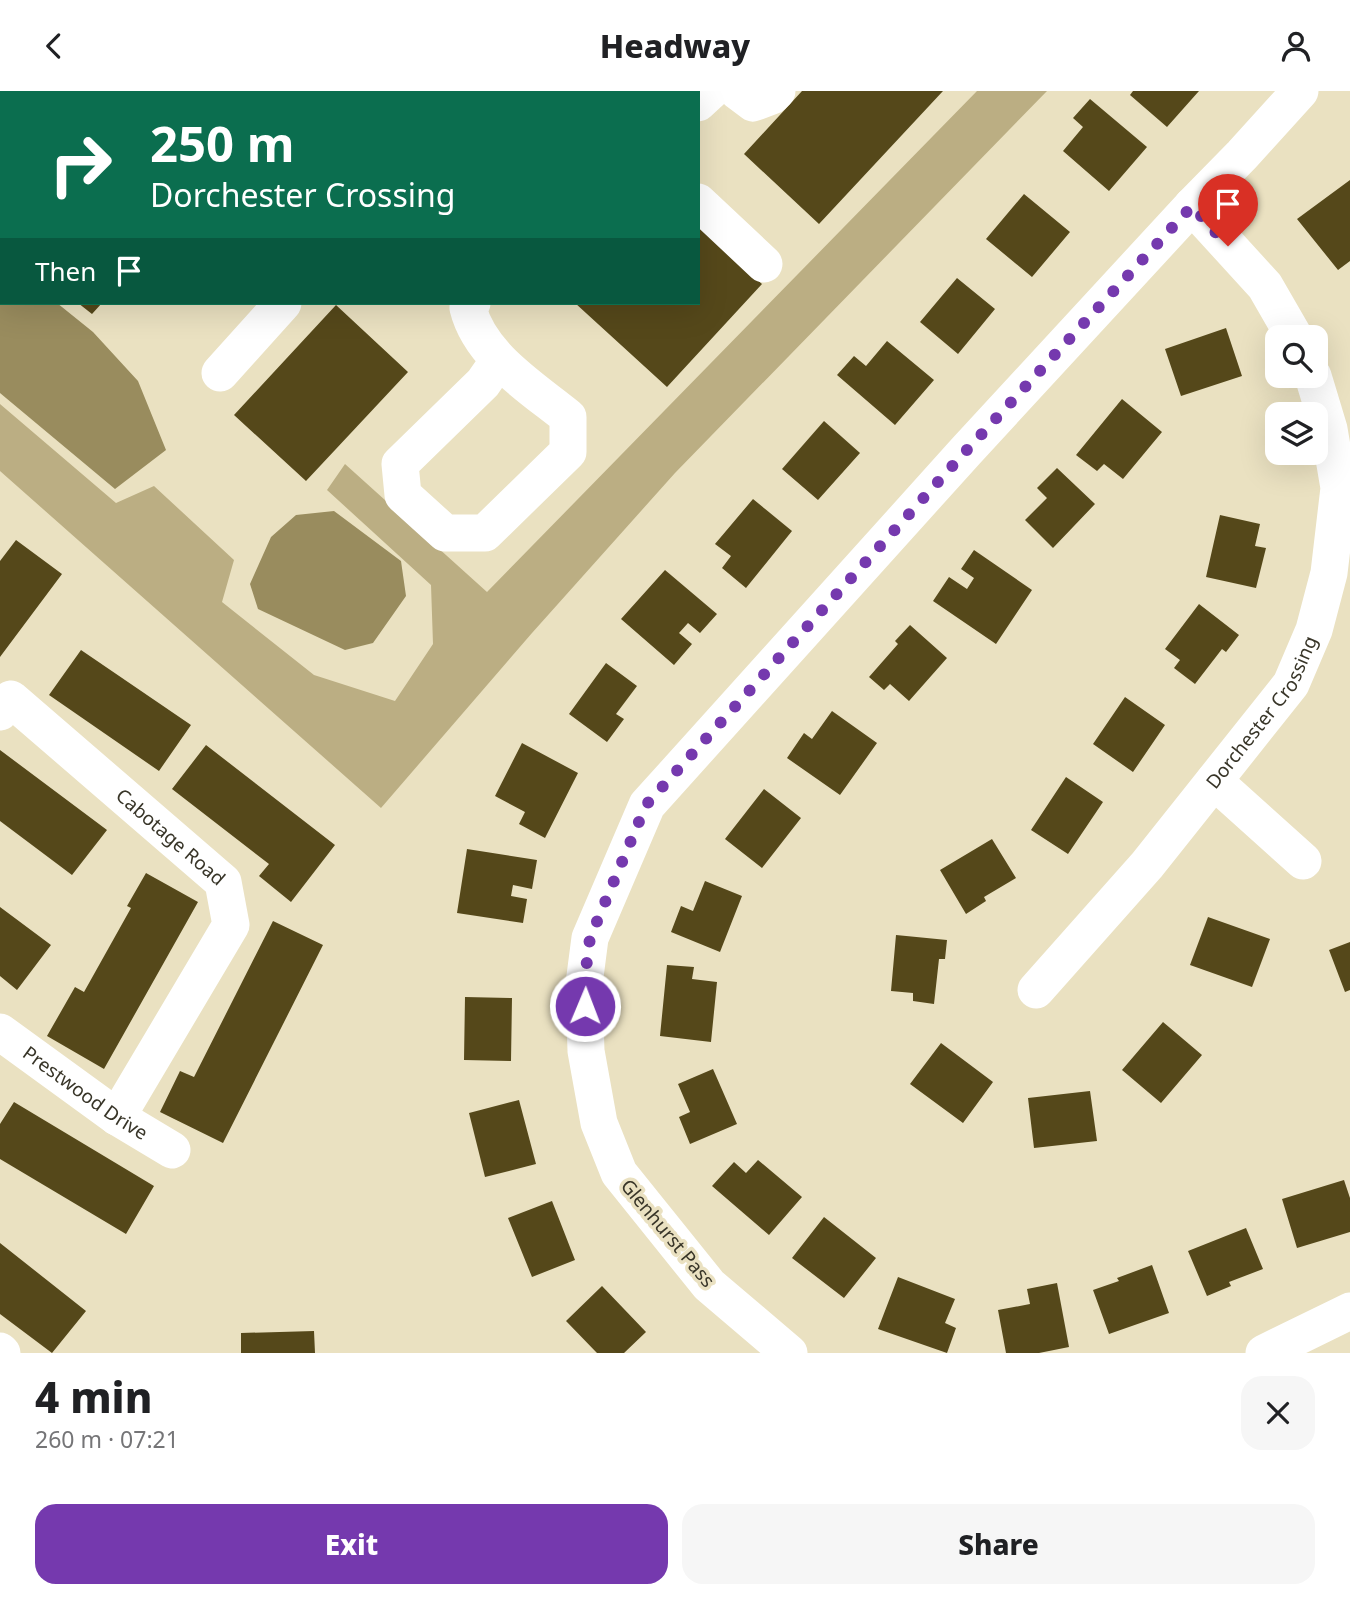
<!DOCTYPE html>
<html lang="en">
<head>
<meta charset="utf-8">
<style>
	body { margin:0; font-family:"Noto Sans",sans-serif; background:#f6f6f6; color:#202124; height:100vh; display:flex; flex-direction:column; font-size:26px; white-space:nowrap }
	* { box-sizing:border-box; margin:0 }
	p { font-size:23px; color:#757577 }
	.icon { flex:none; width:38px; height:38px; fill:none; stroke:currentColor; stroke-width:2; stroke-linecap:round; stroke-linejoin:round }
	.map { position:relative; height:1262px; overflow:hidden }
	.sheet { display:flex; flex-direction:column; background:#fff; flex:1 }
	.sheet>* { flex:none }
	.guide { position:absolute; left:0px; top:0px; width:700px; height:214px; box-shadow:0 7px 28px #0002; background:#0b6e4f; color:#fff; overflow:hidden }
	.tools { position:absolute; left:1265px; top:234px; display:grid; gap:14px }
	.tools a { display:grid; place-items:center; width:63px; height:63px; border-radius:14px; background:#fff; box-shadow:0 7px 28px #0002; font-size:35px }
	.pin { position:absolute; display:grid; place-items:center; width:60px; height:60px; color:#fff; margin:-72px -30px; border-radius:50% 50% 50% 0; rotate:-45deg; box-shadow:0 0 7px #0007 }
	.pin .icon { rotate:45deg }
	.me { position:absolute; width:77px; margin:-38px; rotate:1deg; stroke-linejoin:round; filter:drop-shadow(0 0 5px #0008) }
	.turn { display:flex; align-items:center; gap:24px; height:147px; padding:0 35px; font-size:32px }
	.turn .icon { width:91px; height:91px; stroke-width:2.5 }
	.turn b { display:block; font-size:49px; line-height:60px }
	.then { display:flex; align-items:center; height:66px; padding:0 35px; background:#0003; gap:14px; font-size:26px }
	.round { display:grid; place-items:center; flex:none; width:74px; height:74px; border-radius:21px; background:#f6f6f6 }
	.overview { display:flex; align-items:center; justify-content:space-between; height:119px; padding:0 35px }
	h1 { font-size:42px; font-weight:800; line-height:52px }
	.action { display:flex; gap:14px; margin-top:auto; padding:14px 35px }
	.action a { flex:1; height:80px; border-radius:21px; background:#7539ae; color:#fff; font-size:28px; font-weight:800; line-height:80px; text-align:center }
	.action a+a { background:#f6f6f6; color:#202124 }
	header { display:flex; justify-content:space-between; align-items:center; height:91px; padding:0 35px; background:#fff; font-size:32px; font-weight:800 }
	.map>svg:first-child { display:block }
</style>
</head>
<body>
<header><svg class="icon" aria-label="back" viewBox="0 0 24 24"><path d="M15 5l-7 7 7 7"/></svg>Headway<svg class="icon" aria-label="person" viewBox="0 0 24 24"><circle cx="12" cy="8" r="4"/><path d="M4 21q1-7 8-7t8 7"/></svg></header>
<div class="map">
<svg width="1350" height="1262" viewBox="0 0 1350 1262">
	<rect width="100%" height="100%" fill="#eae1c1"/>
	<!-- green -->
	<path fill="#bbae83" d="M977 0H1047L675 382 532 542 381 717 0 380V313L116 412 154 395 234 469 222 511 314 584 395 610 433 553 431 494 327 399 345 373 487 501Z"/>
	<!-- water -->
	<path fill="#998c5e" d="M0 170 2 212H57L93 241 138 290 166 359 115 398 0 302Z
		M334 420 401 470 406 505 373 552 345 559 258 518 250 493 271 446 296 424Z"/>
	<!-- building -->
	<path fill="#55481a" d="M802 0H943L819 133 744 63Z
		M1133 0H1199L1167 36 1130 4Z
		M1090 8 1147 56 1109 100 1063 60 1083 36 1073 27Z
		M1350 89V170L1338 179 1297 128Z
		M1024 103 1070 141 1032 186 986 148Z
		M698 134 762 193 667 296 575 212H698Z
		M957 187 995 218 958 263 920 231Z
		M78 212H102L92 223Z
		M336 214 408 281 306 390 234 324Z
		M1226 237 1242 285 1181 305 1165 258Z
		M887 250 934 289 895 334 837 284 854 265 866 275Z
		M1122 308 1162 341 1123 388 1104 373 1097 380 1076 364Z
		M824 330 860 362 818 409 782 378Z
		M1057 377 1095 413 1053 457 1025 429 1047 407 1037 397Z
		M753 408 792 440 746 497 722 477 731 465 715 453Z
		M1220 424 1260 433 1255 455 1266 457 1256 497 1206 486Z
		M16 449 62 483 0 566V470Z
		M974 459 1032 499 996 553 933 510 949 486 967 498 974 487 961 478Z
		M665 479 717 523 700 542 688 532 679 542 692 553 674 574 621 528Z
		M1199 513 1239 544 1226 561 1222 558 1195 593 1174 577 1180 569 1165 558Z
		M910 534 947 567 909 610 890 593 884 599 869 586 898 553 895 550Z
		M81 559 191 634 159 680 49 604Z
		M606 572 637 595 616 623 624 628 607 651 569 623Z
		M1125 606 1165 634 1133 681 1093 653Z
		M832 620 877 652 840 704 787 667 804 642 812 648Z
		M522 652 578 682 545 747 519 733 525 721 495 705Z
		M206 654 335 754 291 811 259 785 269 773 172 698Z
		M0 659 107 739 72 784 0 730Z
		M1066 686 1103 711 1068 763 1031 739Z
		M764 698 801 727 762 777 725 748Z
		M992 748 1016 787 984 806 986 810 966 823 940 779Z
		M467 758 537 769 532 798 513 794 511 805 527 808 523 832 457 822Z
		M146 782 198 811 104 978 47 945 75 896 84 901 131 817 127 815Z
		M705 790 742 805 720 861 671 841 681 815 693 820Z
		M0 816 51 854 17 899 0 885Z
		M1208 826 1270 848 1252 896 1190 874Z
		M273 830 323 854 223 1052 160 1021 180 980 194 986Z
		M896 844 947 849 945 868H939L934 913 913 910V902L891 900Z
		M1350 851V899L1345 901 1329 859Z
		M667 874 694 876 692 888 717 891 711 951 660 945Z
		M465 906 512 907 511 970 464 969Z
		M1163 931 1202 964 1161 1012 1122 979Z
		M941 952 993 991 963 1032 910 993Z
		M713 978 737 1033 690 1053 679 1026 690 1021 678 993Z
		M1090 1000 1097 1050 1034 1057 1028 1007Z
		M519 1009 536 1073 485 1086 469 1022Z
		M14 1011 154 1095 126 1143 0 1068V1033Z
		M758 1069 802 1106 769 1144 712 1095 734 1071 746 1082Z
		M1344 1089 1350 1107V1141L1297 1157 1282 1108Z
		M552 1110 575 1169 532 1186 508 1127Z
		M824 1126 876 1167 844 1207 792 1167Z
		M1246 1137 1263 1178 1229 1191 1231 1195 1207 1205 1188 1160Z
		M0 1152 86 1220 52 1262 0 1223Z
		M1152 1174 1169 1222 1109 1243 1093 1199 1119 1190 1117 1187Z
		M898 1186 955 1208 945 1232 956 1237 947 1262 878 1238Z
		M1057 1192 1069 1256 1039 1262H1006L998 1219 1030 1213 1027 1198Z
		M602 1195 646 1241 624 1262H597L566 1230Z
		M314 1240 315 1262H241V1242Z"/>
	<g fill="none" stroke-linecap="round" stroke-linejoin="round">
		<!-- minor -->
		<g stroke="#fff" stroke-width="37">
			<path d="M96 0 100 2"/>
			<path d="M240 0 242 2"/>
			<path d="M477 0 478 2"/>
			<path d="M595 0 597 2"/>
			<path d="M737 0 753 12 772 5 777 0"/>
			<path d="M387 2 389 0"/>
			<path d="M698 12 711 0"/>
			<path d="M0 75 2 74"/>
			<path d="M698 111 764 173"/>
			<path d="M1192 115 1265 195 1295 247"/>
			<path d="M472 212 468 217C480 265 531 296 568 326V361L485 442H445L403 404 400 373 483 292 499 269"/>
			<path d="M220 282 283 212"/>
			<path id="s1" d="M0 621 11 608 223 791 231 834 117 1026"/>
			<path d="M1214 690 1303 770"/>
			<path id="s2" d="M1036 899 1147 774 1291 593 1314 539 1329 482 1339 397 1329 338 1313 285"/>
			<path id="s3" d="M0 941 117 1026 172 1059"/>
			<path d="M0 1260 2 1262"/>
			<path d="M789 1262 709 1194 619 1082 599 1032 586 960 584 893 590 847 647 714 966 360 1192 115 1242 64 1300 0"/>
			<path d="M1264 1262 1350 1220"/>
		</g>
	</g>
	<g fill="none" stroke-linecap="round" stroke-linejoin="round">
		<!-- route -->
		<path stroke="#7539ae" stroke-width="12" stroke-dasharray="0 21.6" d="M585 915 584 893 590 847 646 714 966 360 1192 115 1228 155"/>
	</g>
	<g text-anchor="middle" stroke-width="7" stroke-linejoin="round" paint-order="stroke">
		<!-- street labels -->
		<g font-size="19" fill="#383528" stroke="#eae1c1">
			<text dy="7" stroke="none"><textPath href="#s2" startOffset="359">Dorchester Crossing</textPath></text>
			<text dy="7" stroke="none"><textPath href="#s1" startOffset="228">Cabotage Road</textPath></text>
			<text dy="7" stroke="none"><textPath href="#s3" startOffset="105">Prestwood Drive</textPath></text>
			<text transform="translate(668 1142) rotate(50)" y="7">Glenhurst Pass</text>
		</g>
	</g>
</svg>
<div class="tools">
<a><svg class="icon" aria-label="search" viewBox="0 0 24 24"><circle cx="10" cy="10" r="6"/><path d="M15 15l6 6"/></svg></a>
<a><svg class="icon" aria-label="layers" viewBox="0 0 24 24"><path d="M12 4l9 5-9 5-9-5zM3 14l9 5 9-5"/></svg></a>
</div>
<div class="pin" style="left:1228px;top:155px;background:#d93025"><svg class="icon" aria-label="arrive" viewBox="0 0 24 24"><path d="M6 21V4h12l-3 4 3 4H6"/></svg></div>
<svg class="me" style="left:585px;top:915px" viewBox="-20 -20 40 40"><circle r="17" fill="#7539ae" stroke="#fff" stroke-width="3"/><path d="M0-11L8 9 0 5-8 9z" fill="#fff"/></svg>
<div class="guide">
<div class="turn"><svg class="icon" aria-label="right" viewBox="0 0 24 24"><path d="M7 20v-9h11M14 6l5 5-5 5"/></svg><div><b>250 m</b>Dorchester Crossing</div></div>
<div class="then">Then<svg class="icon" aria-label="arrive" viewBox="0 0 24 24"><path d="M6 21V4h12l-3 4 3 4H6"/></svg></div>
</div>
</div>
<section class="sheet">
<div class="overview"><div><h1>4 min</h1><p>260 m · 07:21</p></div><a class="round"><svg class="icon" aria-label="close" viewBox="0 0 24 24"><path d="M6 6l12 12M18 6L6 18"/></svg></a></div>
<div class="action"><a>Exit</a><a>Share</a></div>
</section>
</body>
</html>
